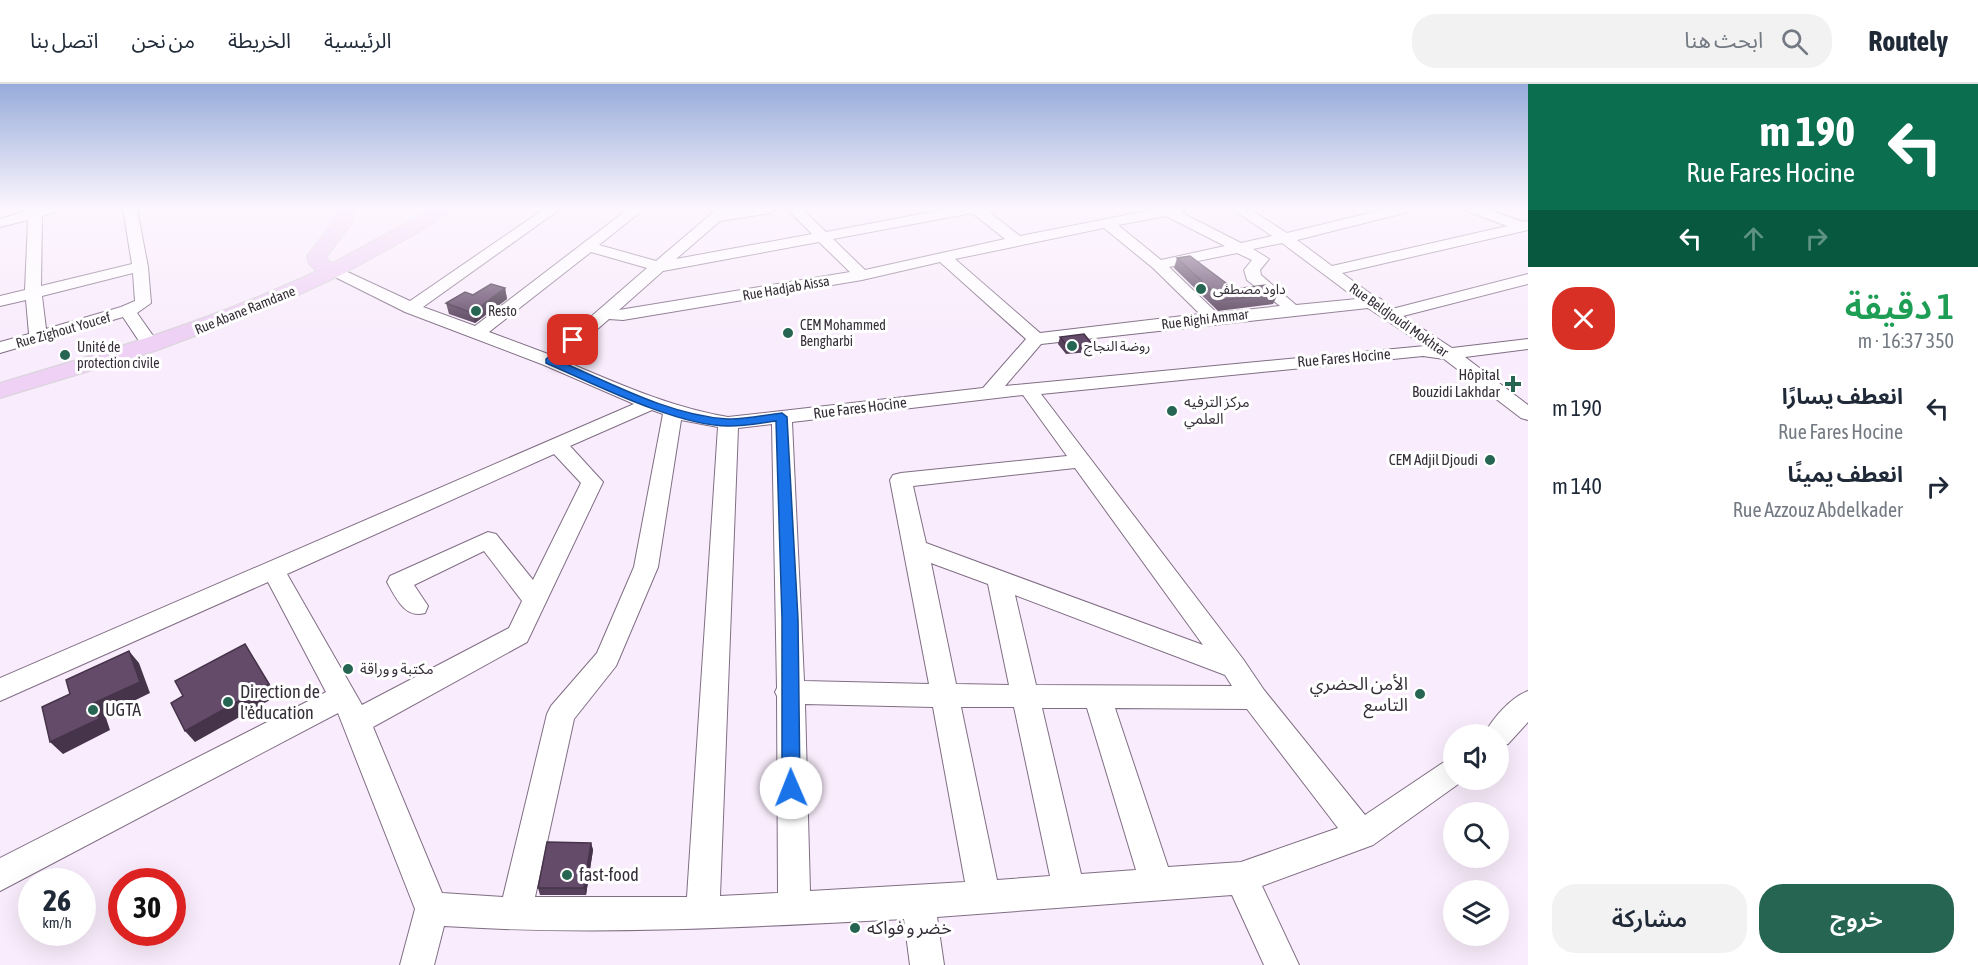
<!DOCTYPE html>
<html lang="ar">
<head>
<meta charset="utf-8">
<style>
	body { margin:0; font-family:"Asap Condensed","Noto Sans Arabic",sans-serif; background:#f2f2f3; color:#1f2937; direction:rtl; height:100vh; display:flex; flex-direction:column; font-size:22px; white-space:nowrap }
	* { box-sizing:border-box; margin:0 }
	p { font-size:20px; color:#747a83 }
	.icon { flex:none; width:33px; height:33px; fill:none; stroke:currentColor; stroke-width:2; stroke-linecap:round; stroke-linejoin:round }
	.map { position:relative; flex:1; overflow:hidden; direction:ltr }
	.details { display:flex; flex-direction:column; background:#fff; width:450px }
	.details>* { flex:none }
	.top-card { background:#0b6e4f; color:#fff; overflow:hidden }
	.tools { position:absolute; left:1443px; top:640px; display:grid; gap:12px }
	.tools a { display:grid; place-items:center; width:66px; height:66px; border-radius:50%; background:#fff; box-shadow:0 6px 24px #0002; font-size:30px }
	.speed { position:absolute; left:18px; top:784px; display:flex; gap:12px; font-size:30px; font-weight:700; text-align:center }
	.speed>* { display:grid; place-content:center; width:78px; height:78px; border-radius:50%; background:#fff; box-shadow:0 6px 24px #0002; line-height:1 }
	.speed small { font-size:15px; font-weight:400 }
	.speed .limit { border:9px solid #d22; background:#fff; color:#111 }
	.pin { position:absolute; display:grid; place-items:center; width:51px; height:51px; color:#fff; margin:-26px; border-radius:12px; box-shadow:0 3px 9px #0006 }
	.me { position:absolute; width:66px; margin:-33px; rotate:359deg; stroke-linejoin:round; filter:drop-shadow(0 0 4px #0008) }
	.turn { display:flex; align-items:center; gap:21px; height:126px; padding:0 24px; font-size:27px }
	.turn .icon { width:78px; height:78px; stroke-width:2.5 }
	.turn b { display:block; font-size:42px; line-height:51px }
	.lanes { display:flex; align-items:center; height:57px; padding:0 24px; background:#0003; justify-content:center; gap:30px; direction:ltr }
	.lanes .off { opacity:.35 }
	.round { display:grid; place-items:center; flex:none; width:63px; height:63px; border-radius:24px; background:#f2f2f3 }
	.headline { display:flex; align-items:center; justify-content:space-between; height:102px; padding:0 24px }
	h1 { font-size:36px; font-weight:600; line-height:45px; color:#1e9e55 }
	.cta { display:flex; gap:12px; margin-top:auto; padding:12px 24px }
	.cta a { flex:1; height:69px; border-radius:24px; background:#266552; color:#fff; font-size:24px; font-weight:600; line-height:69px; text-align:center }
	.cta a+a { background:#f2f2f3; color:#1f2937 }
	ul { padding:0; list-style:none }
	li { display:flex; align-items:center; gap:18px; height:78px; padding:0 24px }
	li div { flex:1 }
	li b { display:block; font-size:22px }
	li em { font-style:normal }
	header { display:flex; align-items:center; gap:36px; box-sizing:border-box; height:84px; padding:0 30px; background:#fff; border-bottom:2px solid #e0e1e3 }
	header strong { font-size:28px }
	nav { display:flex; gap:33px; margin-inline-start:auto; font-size:21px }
	.search { width:420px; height:54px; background:#f2f2f3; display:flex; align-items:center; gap:15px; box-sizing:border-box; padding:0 21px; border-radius:24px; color:#747a83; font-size:22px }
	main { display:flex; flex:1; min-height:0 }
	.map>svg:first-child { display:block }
</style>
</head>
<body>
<header>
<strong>Routely</strong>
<div class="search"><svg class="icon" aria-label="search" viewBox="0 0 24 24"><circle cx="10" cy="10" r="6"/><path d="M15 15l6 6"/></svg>ابحث هنا</div>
<nav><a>الرئيسية</a><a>الخريطة</a><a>من نحن</a><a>اتصل بنا</a></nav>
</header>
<main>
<section class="details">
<div class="top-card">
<div class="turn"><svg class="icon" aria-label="left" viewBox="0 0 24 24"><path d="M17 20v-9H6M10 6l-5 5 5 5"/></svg><div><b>190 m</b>Rue Fares Hocine</div></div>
<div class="lanes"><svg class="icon" aria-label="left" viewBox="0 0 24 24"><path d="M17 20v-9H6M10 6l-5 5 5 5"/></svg><svg class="icon off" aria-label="ahead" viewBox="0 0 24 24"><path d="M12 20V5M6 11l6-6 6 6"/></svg><svg class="icon off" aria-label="right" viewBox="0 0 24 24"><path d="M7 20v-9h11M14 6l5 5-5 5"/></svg></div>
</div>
<div class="headline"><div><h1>1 دقيقة</h1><p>350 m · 16:37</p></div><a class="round" style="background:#d93025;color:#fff"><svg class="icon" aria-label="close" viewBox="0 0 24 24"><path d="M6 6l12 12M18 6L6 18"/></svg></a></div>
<ul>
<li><svg class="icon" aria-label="left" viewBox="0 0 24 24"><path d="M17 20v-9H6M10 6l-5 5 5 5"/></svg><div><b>انعطف يسارًا</b><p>Rue Fares Hocine</p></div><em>190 m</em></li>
<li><svg class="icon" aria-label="right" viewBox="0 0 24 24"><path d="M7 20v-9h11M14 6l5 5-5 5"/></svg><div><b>انعطف يمينًا</b><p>Rue Azzouz Abdelkader</p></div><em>140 m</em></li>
</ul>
<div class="cta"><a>خروج</a><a>مشاركة</a></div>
</section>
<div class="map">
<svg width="1528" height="881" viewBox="0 0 1528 881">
	<rect width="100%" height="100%" fill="#f9ecfc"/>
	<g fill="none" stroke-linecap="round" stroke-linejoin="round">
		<!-- minor casing -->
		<g stroke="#816e85" stroke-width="2">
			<path id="minor" d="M34 125H58L56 128 42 132 41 202 132 180 123 125H137L148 183 151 219 137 229 156 256 153 260H141L123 233 0 269V258L29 250 26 216 0 222V212L25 206 28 136 0 143V135ZM133 189 135 217 121 223 46 245 42 212Z
				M544 125H560L423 223 475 242 628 125H644L599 161 656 177 717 125H777L770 129 720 137 676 175 812 150 787 125H802L826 148 947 125H985L1020 152 1157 125H1186L1182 129 1241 159 1272 152 1232 125H1249L1287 149 1386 125H1410L1408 128 1297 156 1332 182 1507 142 1469 128 1467 125H1487L1523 138 1528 137V146L1342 189 1375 213 1381 215 1392 225 1528 190V200L1403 232 1452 264 1528 255V265L1465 273 1528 321V336L1521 334 1444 275 1423 272 1041 310 1243 575 1264 606 1365 731 1444 678 1454 674V696H1464L1373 761 1262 802 1299 881H1264L1232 811 937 833 944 881H910L904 835C751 843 597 852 444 842L434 881H400L415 825 338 629 0 807V774L326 608 268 498 0 617V594L634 320 544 281 405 228 329 190 326 187 329 184H339L410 217ZM972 129 1005 155 865 186 833 155ZM1166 132 1225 162 1161 176 1118 141ZM1104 144 1153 184 1200 230 1040 249 955 175ZM819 158 850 188 619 226 663 187ZM1282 159 1357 215 1296 221 1261 191 1260 186 1269 175 1253 165ZM591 168 647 184 548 270 489 248ZM1237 169 1252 176 1244 186 1247 196 1280 222 1217 229 1169 183ZM940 178 1026 255 983 304 728 333C669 323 617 299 562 276L609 235 623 236 862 196ZM1368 224 1425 262 1005 302 1041 260ZM1023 311 1067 372 901 389 893 391 890 396 929 600 804 597 792 338ZM652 326 663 330 634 483 597 569 551 622 547 630 503 813 442 809 373 643 527 558 603 398 570 362ZM681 336 718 343 687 813H535L574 635 616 582 658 483ZM772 340 777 604 775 608 777 612 778 809 720 812 738 344ZM554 370 581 399 533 496 496 450 488 448 390 492 387 498C396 514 405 535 425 529L428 522 414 501 484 467 522 517 509 544 362 621 287 490ZM1075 384 1203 561 926 459 913 402ZM931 479 988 500 1009 601 956 600ZM1015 511 1225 591 1232 602 1036 601ZM805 620 933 623 965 798 810 807ZM961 623H1014L1050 792 997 796ZM1042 624H1087L1136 786 1081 790ZM1115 624 1247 625 1338 744 1241 778 1168 783Z
				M1528 607V638L1508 660 1498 663V651H1484C1492 635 1511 613 1528 607Z"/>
		</g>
		<!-- major casing -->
		<g stroke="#d7d5d7" stroke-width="2">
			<path id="major" d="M337 125H355L351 140 327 172 328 177 333 179 432 125H454L417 149 341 191 274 222 155 267 0 314V299C108 267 215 235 317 187L309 180 307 172 333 139Z"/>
		</g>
		<!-- minor -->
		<use href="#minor" fill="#fff" fill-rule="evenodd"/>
		<!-- major -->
		<use href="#major" fill="#eed1f4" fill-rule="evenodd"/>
	</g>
	<!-- wall -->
	<path fill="#56405b" d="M1177 174 1234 205 1278 210 1273 220 1218 227 1174 184Z
		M505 204 507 215 475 239 449 230 446 219 473 211Z
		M1060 253 1092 260 1090 268 1066 270 1058 260Z
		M591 759 593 766 586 811H540L538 804Z"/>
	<!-- shaded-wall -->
	<path fill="#46344a" d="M505 204 507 215 475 239 472 229Z
		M245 560 277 612 195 658 185 647Z
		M129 567 139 579 150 609 105 631 110 646 63 670 50 658 94 619Z
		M591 759 593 766 586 811 584 804Z"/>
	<!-- building -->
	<path fill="#644b6a" stroke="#46344a" stroke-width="1.5" d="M1190 172 1234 205 1266 201 1278 210 1222 216 1177 174Z
		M491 200 505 204 472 229 446 219 465 208 473 211Z
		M1084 250 1092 260 1068 263 1060 253Z
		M245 560 269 600 185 647 171 619 183 612 175 597Z
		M129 567 140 598 94 619 99 635 50 658 42 623 70 610 66 596Z
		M547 758 591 759 584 804H538Z"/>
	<!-- sky -->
	<linearGradient id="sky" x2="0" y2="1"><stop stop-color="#97acda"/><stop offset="0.5" stop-color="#fcf6fe"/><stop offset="1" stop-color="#fcf6fe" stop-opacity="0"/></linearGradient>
	<rect width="1528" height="248" fill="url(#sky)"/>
	<!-- route -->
	<path fill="#1a73e8" stroke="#114b97" stroke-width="1.5" d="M573 253 578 256 557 276C611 299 668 331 727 335 744 336 764 331 782 329L787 333 798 535 800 704 798 709 791 712 785 709 782 704V535L776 337C761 339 745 342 730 342 679 343 594 300 546 279V275Z"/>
	<!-- markers -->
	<g fill="#266552" stroke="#fff" stroke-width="2">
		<circle cx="1201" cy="205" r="6"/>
		<circle cx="476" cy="227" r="6"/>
		<circle cx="788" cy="249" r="6"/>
		<circle cx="1072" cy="262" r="6"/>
		<circle cx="65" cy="271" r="6"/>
		<path d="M1510 291h6v6h6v6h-6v6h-6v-6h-6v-6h6z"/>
		<circle cx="1172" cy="327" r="6"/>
		<circle cx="1490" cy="376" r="6"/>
		<circle cx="348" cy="585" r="6"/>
		<circle cx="1420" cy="610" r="6"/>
		<circle cx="228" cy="618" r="6"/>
		<circle cx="93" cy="626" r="6"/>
		<circle cx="567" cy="791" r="6"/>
		<circle cx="855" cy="844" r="6"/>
	</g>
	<g text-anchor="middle" stroke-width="6" stroke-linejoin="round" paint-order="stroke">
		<!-- far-street labels -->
		<g font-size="14" fill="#362e38" stroke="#fff">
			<text transform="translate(786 204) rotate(-10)" y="5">Rue Hadjab Aissa</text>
			<text transform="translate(245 226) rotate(-22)" y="5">Rue Abane Ramdane</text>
			<text transform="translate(1205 235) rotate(-7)" y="5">Rue Righi Ammar</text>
			<text transform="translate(1399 236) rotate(35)" y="5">Rue Beldjoudi Mokhtar</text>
			<text transform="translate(63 246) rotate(-16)" y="5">Rue Zighout Youcef</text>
		</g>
		<!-- far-poi labels -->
		<g font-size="14" fill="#362e38" stroke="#fff" text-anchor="start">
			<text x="1213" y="210">داود مصطفى</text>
			<text x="488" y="232">Resto</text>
			<text x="800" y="246">CEM Mohammed<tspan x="800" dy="16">Bengharbi</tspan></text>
			<text x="1084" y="267">روضة النجاح</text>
			<text x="77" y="268">Unité de<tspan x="77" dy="16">protection civile</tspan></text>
		</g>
		<!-- street labels -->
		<g font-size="15" fill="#362e38" stroke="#fff">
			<text transform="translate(1344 274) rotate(-5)" y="5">Rue Fares Hocine</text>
			<text transform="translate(860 324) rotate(-7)" y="5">Rue Fares Hocine</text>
		</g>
		<!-- poi labels -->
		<g font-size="15" fill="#362e38" stroke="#fff" text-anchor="end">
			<text x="1500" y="296">Hôpital<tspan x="1500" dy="17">Bouzidi Lakhdar</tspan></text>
			<text x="1184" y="323" text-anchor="start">مركز الترفيه<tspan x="1184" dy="17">العلمي</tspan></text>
			<text x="1478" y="381">CEM Adjil Djoudi</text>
			<text x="360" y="590" text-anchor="start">مكتبة و وراقة</text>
		</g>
		<!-- near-poi labels -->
		<g font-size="18" fill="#362e38" stroke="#fff" text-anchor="start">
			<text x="1408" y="606" text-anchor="end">الأمن الحضري<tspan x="1408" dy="21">التاسع</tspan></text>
			<text x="240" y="614">Direction de<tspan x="240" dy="21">l'éducation</tspan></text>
			<text x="105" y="632">UGTA</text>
			<text x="579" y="797">fast-food</text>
			<text x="867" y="850">خضر و فواكه</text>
		</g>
	</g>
</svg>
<div class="tools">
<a><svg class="icon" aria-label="sound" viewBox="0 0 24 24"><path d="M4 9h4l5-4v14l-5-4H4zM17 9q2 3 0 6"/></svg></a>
<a><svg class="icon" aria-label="search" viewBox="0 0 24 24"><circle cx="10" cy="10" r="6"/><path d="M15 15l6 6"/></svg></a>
<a><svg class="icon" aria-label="layers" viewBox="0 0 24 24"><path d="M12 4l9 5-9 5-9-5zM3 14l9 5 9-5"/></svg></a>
</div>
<div class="speed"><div>26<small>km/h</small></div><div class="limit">30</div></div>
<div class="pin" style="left:573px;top:256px;background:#d93025"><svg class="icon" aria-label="arrive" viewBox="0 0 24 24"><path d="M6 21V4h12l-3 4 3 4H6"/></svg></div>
<svg class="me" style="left:791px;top:704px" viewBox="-20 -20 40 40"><circle r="19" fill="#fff"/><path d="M0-13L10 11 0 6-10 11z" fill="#1a73e8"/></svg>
</div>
</main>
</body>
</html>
